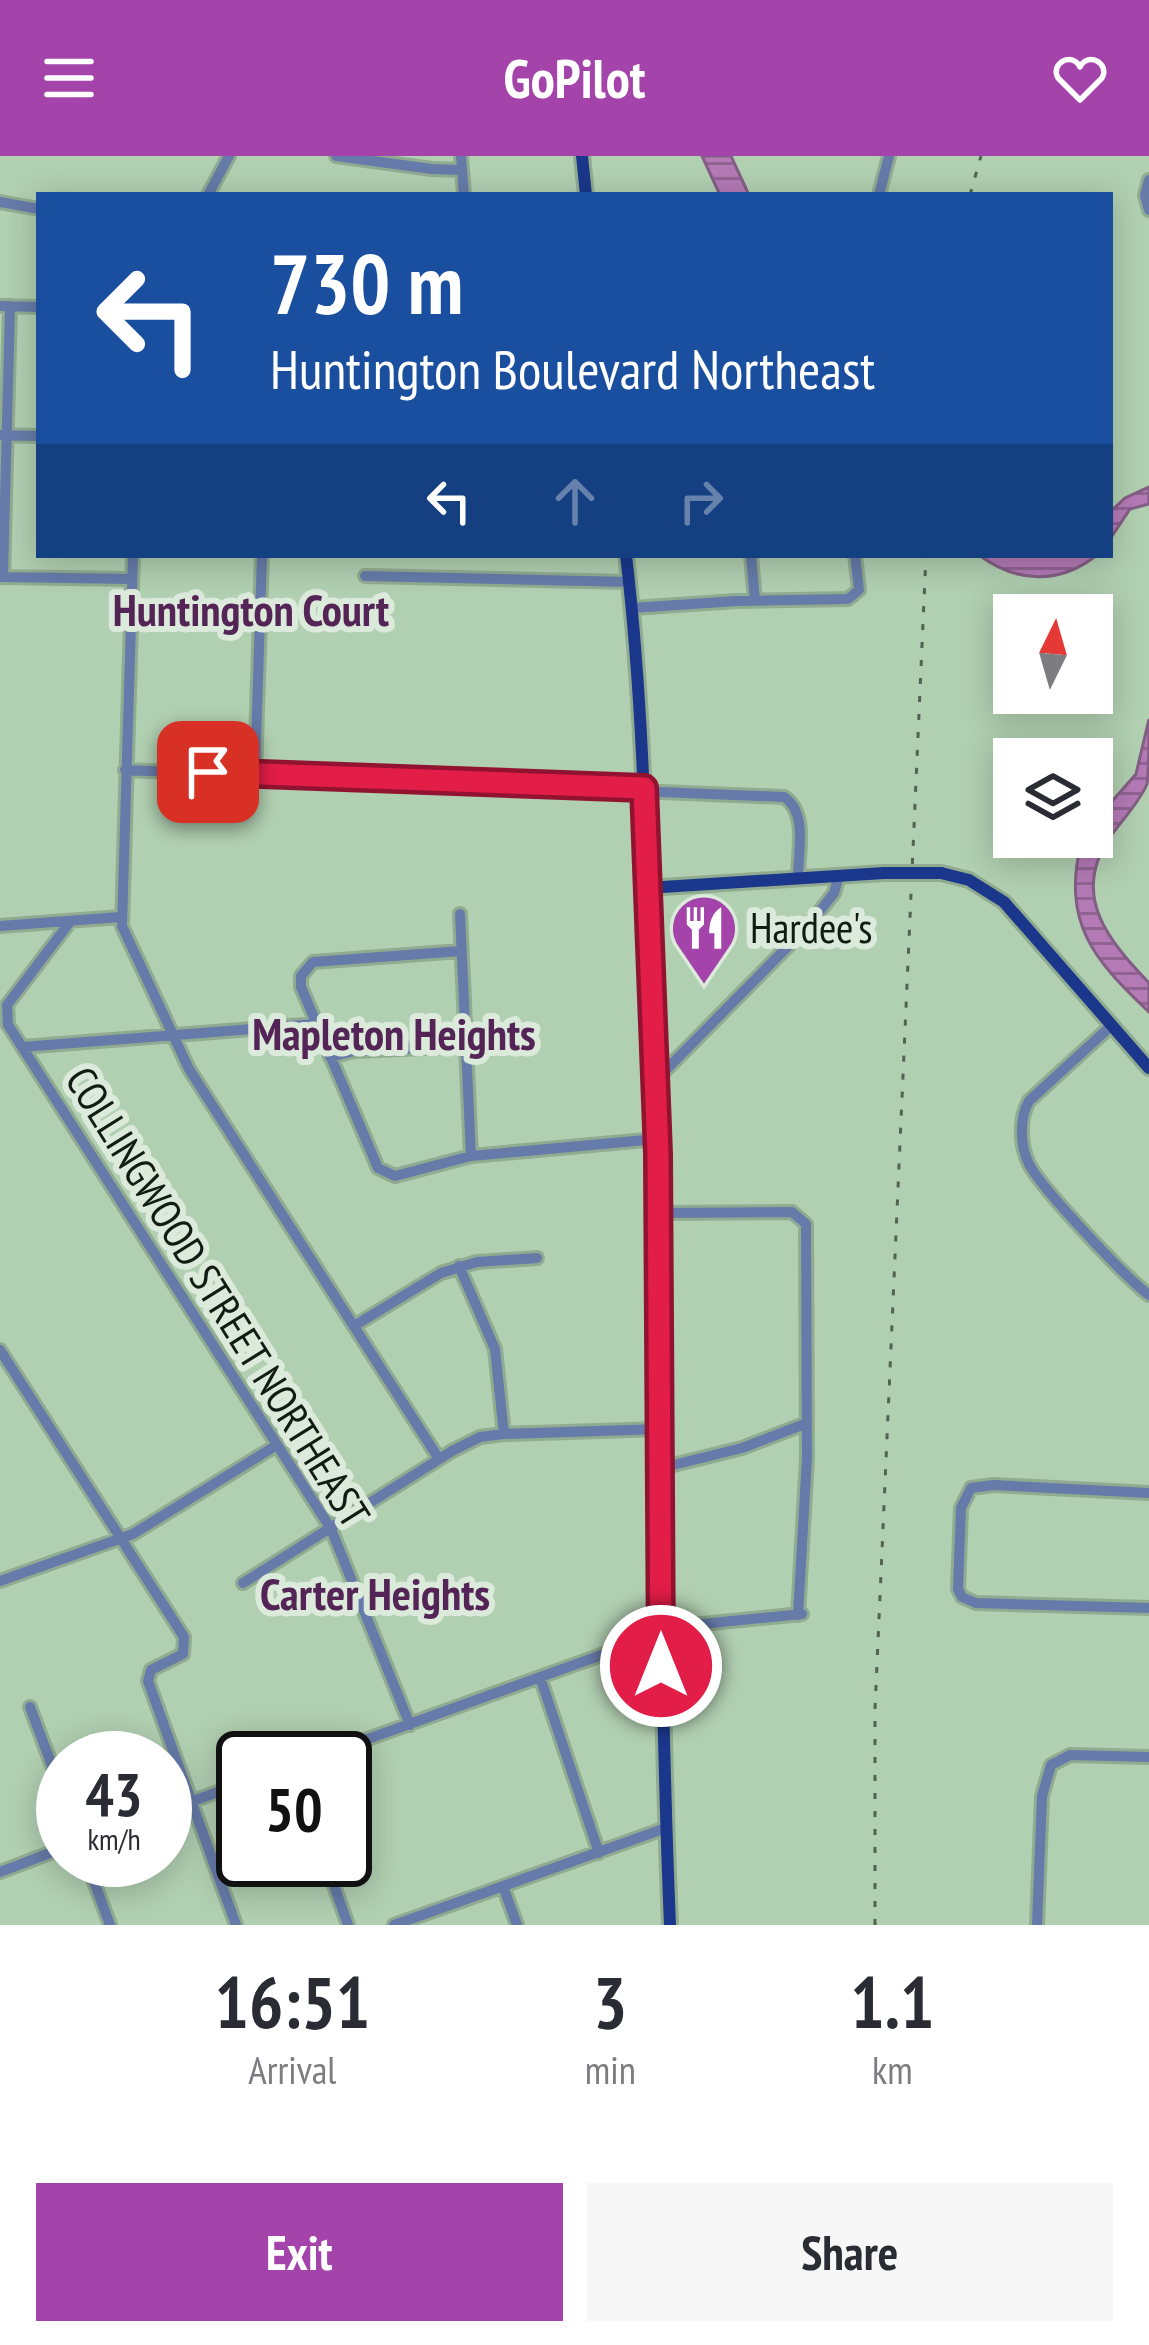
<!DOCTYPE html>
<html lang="en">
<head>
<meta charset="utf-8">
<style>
	body { margin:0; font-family:"PT Sans Narrow",sans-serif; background:#f7f7f7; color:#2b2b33; height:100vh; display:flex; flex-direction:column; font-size:45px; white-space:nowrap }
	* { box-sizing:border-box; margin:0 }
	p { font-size:39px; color:#7c7c81 }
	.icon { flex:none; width:66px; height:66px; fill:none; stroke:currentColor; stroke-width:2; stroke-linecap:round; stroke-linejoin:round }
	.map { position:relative; height:1769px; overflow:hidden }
	.panel { display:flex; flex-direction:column; background:#fff; flex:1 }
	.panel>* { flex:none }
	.hud { position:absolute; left:36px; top:36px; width:1077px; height:366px; border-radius:0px; box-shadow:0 6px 30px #0003; background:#1a4fa0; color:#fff; overflow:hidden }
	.needle { width:78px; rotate:5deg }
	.tools { position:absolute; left:993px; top:438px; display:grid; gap:24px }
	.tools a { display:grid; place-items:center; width:120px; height:120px; border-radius:0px; background:#fff; box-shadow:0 6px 30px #0003; font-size:60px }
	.speed { position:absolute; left:36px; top:1575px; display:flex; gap:24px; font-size:60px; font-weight:700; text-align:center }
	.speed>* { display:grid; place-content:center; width:156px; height:156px; border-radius:50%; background:#fff; box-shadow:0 6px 30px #0003; line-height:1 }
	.speed small { font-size:30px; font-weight:400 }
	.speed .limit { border:6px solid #111; border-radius:18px; background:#fff; color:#111 }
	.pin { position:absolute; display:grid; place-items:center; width:102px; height:102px; color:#fff; margin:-51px; border-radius:24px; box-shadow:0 6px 18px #0006 }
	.me { position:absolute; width:132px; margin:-66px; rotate:0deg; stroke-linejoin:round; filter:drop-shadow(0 0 9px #0008) }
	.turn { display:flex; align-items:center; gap:42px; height:252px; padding:0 36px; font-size:54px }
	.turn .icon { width:156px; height:156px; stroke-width:2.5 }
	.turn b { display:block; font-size:84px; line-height:102px }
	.lanes { display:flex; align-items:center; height:114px; padding:0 36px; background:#0003; justify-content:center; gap:60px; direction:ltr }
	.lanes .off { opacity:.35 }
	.eta { display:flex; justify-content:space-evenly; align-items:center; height:204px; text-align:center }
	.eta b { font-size:72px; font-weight:800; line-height:84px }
	.primary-button { display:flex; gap:24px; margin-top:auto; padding:24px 36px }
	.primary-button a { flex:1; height:138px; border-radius:0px; background:#a443aa; color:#fff; font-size:48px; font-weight:800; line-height:138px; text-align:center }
	.primary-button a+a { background:#f7f7f7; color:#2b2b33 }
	header { display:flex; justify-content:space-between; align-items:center; height:156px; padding:0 36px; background:#a443aa; color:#fff; font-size:54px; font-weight:800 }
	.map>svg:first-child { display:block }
</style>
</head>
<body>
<header><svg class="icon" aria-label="menu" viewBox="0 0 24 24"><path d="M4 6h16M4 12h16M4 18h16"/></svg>GoPilot<svg class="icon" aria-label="heart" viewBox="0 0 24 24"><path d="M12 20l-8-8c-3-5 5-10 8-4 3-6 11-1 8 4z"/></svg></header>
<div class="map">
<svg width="1149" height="1769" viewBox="0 0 1149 1769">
	<defs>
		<pattern id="water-rules" width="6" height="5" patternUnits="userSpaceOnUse" patternTransform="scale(3)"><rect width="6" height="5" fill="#b47ab6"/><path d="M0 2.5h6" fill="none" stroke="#916393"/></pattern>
	</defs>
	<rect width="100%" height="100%" fill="#b1cfb1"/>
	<!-- water -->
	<path fill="url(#water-rules)" stroke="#835e84" stroke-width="3" d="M702 0H731L749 39H720Z
		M1149 331V348L1130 353 1110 383V356L1125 342Z
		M979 399H1097C1059 429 1017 427 979 399Z
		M1149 563C1149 582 1149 611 1147 628 1139 647 1122 664 1110 681 1070 740 1109 785 1149 827V856C1093 803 1062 767 1081 687L1085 681H1092V668L1136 618Z"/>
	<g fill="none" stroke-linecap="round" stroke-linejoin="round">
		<!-- minor casing -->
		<g stroke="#91ab91" stroke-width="16">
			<path id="minor" d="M336 0 432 13 462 14
				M461 0 464 39
				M1149 24 1145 39 1149 54
				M208 39 229 0
				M879 39 889 0
				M0 46 39 53
				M0 150 39 151
				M0 279 39 280
				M133 399 122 770 189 913 439 1303
				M751 399 755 445
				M365 420 630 426
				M0 421 132 423
				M3 421 10 150
				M633 452 736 445 848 443 859 434 855 399
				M125 614 784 641C808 656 798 696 798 722
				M255 618 262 399
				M460 758 471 1000
				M70 766 7 849 8 869 331 1373 410 1569
				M0 770 120 761
				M461 795 313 806 301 820V831L378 1012 395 1020 471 1000 657 983
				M1112 869 1029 945C1019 962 1020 990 1029 1008 1041 1032 1126 1122 1149 1139
				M22 891 316 868
				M330 901 354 895 467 890
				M654 926 809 769 834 737 839 719
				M658 1057 792 1056 806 1068 807 1302 798 1459
				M459 1110 495 1193 504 1278
				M354 1170 441 1117 477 1106 537 1102
				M0 1194 184 1481 183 1498 151 1514 148 1525 236 1769
				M661 1312 742 1292 807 1267
				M1149 1337 994 1329 971 1332 961 1352 958 1433 962 1441 976 1447 1149 1452
				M0 1425 133 1378 277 1289
				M243 1427 452 1295 480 1281 504 1278 661 1273
				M540 1521 599 1697
				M30 1551 63 1639
				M315 1602 682 1470 802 1458
				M165 1655 243 1627
				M86 1704 110 1769
				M325 1704 348 1769
				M0 1716 63 1692
				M503 1730 517 1769
				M394 1769 666 1672
				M1037 1769 1042 1640 1051 1609 1070 1599 1149 1601"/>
		</g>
		<!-- major casing -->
		<g stroke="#91ab91" stroke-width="18">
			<path id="major" d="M582 0 586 39
				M626 399C643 543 646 689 650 834 661 1146 657 1457 670 1769
				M941 717 969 724 1004 746 1149 912
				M647 732 884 717"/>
		</g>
		<!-- minor -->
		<use href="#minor" stroke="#667ba9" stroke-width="10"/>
		<!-- major -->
		<use href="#major" stroke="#1a378b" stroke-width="12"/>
		<!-- rail -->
		<path stroke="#516351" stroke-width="3" stroke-dasharray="6 12" stroke-linecap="butt" d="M970 39 981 0
			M875 1769V1553L926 399"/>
		<!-- major-bridge casing -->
		<g stroke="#91ab91" stroke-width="18" stroke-linecap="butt">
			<path id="major-bridge" d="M884 717H941"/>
		</g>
		<!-- major-bridge -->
		<use href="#major-bridge" stroke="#1a378b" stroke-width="12"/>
	</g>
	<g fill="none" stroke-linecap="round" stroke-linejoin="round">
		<!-- route casing -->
		<g stroke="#92132f" stroke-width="30">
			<path id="route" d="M208 616 644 632 658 998 661 1510"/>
		</g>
		<!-- route -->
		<use href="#route" stroke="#e11d48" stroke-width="21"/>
	</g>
	<!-- icons -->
	<defs>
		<g id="restaurant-pin" transform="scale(3.45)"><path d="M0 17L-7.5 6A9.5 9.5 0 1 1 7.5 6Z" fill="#a443aa" stroke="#dbeadb"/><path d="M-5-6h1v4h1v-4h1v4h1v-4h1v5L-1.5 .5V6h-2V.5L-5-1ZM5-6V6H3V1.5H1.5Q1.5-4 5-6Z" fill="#fff"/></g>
	</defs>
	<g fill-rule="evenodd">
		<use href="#restaurant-pin" x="704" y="772"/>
	</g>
	<g text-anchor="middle" stroke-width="12" stroke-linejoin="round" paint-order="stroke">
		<!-- poi labels -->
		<g font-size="42" fill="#101b11" stroke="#dbeadb" text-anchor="start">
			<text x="750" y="787">Hardee's</text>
		</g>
		<!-- street labels -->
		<g font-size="42" fill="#101b11" stroke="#dbeadb">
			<text transform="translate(218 1141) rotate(58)" y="15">COLLINGWOOD STREET NORTHEAST</text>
		</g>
		<!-- neighbourhood labels -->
		<g font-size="45" font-weight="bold" fill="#532455" stroke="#dbeadb">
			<text x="251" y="470">Huntington Court</text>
			<text x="394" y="894">Mapleton Heights</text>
			<text x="375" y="1454">Carter Heights</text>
		</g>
	</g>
</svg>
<div class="tools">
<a><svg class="needle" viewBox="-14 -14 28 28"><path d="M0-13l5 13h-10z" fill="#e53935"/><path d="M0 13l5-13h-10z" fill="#7c7c81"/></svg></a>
<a><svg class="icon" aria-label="layers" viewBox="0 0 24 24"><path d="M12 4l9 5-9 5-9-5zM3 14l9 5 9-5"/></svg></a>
</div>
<div class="speed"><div>43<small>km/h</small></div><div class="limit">50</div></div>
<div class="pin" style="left:208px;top:616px;background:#d93025"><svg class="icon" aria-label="arrive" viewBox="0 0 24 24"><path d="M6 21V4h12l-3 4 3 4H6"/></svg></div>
<svg class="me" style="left:661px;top:1510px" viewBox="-20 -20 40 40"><circle r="17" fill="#e11d48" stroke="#fff" stroke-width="3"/><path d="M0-11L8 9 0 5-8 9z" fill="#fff"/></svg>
<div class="hud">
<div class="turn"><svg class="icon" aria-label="left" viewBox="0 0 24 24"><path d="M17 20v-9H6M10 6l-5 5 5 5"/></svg><div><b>730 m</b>Huntington Boulevard Northeast</div></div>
<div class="lanes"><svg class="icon" aria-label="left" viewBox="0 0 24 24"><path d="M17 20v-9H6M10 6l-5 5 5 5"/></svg><svg class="icon off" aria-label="ahead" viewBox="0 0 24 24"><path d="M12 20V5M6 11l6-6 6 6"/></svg><svg class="icon off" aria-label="right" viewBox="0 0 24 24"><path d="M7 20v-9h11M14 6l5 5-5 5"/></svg></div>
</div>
</div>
<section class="panel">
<div class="eta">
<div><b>16:51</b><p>Arrival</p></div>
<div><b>3</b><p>min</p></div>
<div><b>1.1</b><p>km</p></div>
</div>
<div class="primary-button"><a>Exit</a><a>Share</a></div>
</section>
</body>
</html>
